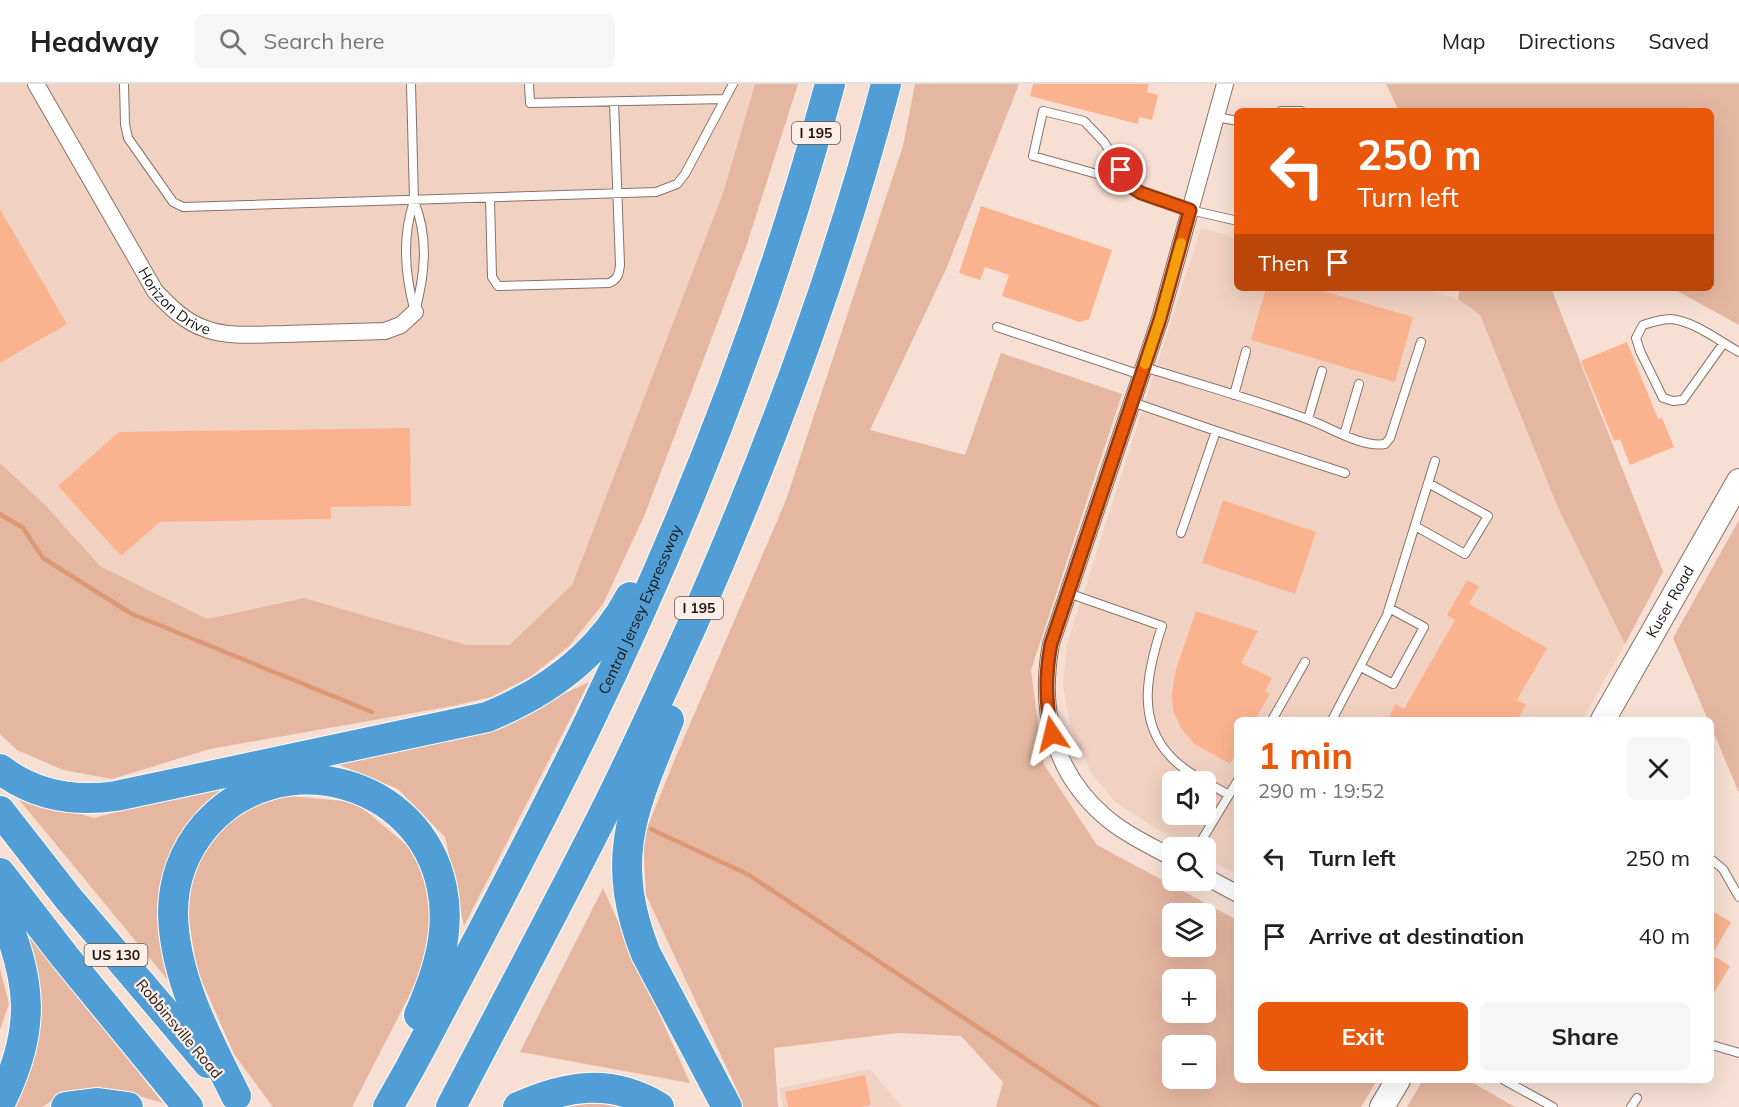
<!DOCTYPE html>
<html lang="en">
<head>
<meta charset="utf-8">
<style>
	body { margin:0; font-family:Mulish,sans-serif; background:#f6f6f6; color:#202124; height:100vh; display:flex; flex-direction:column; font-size:22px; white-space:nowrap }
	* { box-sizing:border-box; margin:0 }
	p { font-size:20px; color:#757577 }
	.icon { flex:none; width:33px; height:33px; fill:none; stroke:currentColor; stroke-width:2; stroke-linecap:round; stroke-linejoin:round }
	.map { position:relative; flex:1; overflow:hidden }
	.drawer { position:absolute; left:1234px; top:633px; width:480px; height:366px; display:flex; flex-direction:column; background:#fff; border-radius:9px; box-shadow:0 6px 24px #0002 }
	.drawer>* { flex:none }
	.hud { position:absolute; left:1234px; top:24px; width:480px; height:183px; border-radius:9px; box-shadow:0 6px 24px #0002; background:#ea580c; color:#fff; overflow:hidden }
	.fabs { position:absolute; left:1162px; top:687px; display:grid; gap:12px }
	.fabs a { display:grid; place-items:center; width:54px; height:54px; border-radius:9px; background:#fff; box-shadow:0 6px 24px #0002; font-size:30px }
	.pin { position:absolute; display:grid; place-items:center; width:51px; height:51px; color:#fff; margin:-26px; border:3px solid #fff; border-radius:50%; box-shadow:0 2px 6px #0007 }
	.me { position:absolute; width:66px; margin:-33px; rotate:350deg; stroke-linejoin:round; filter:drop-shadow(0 0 4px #0008) }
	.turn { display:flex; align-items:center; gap:21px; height:126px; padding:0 24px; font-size:27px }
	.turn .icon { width:78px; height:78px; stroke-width:2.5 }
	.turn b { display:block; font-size:42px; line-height:51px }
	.then { display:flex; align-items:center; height:57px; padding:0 24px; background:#0003; gap:12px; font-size:22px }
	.round { display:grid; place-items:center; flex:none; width:63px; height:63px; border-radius:9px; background:#f6f6f6 }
	.headline { display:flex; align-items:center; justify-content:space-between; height:102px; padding:0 24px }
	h1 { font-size:36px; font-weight:700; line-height:45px; color:#ea580c }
	.primary-button { display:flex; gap:12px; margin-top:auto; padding:12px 24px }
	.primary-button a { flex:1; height:69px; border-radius:9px; background:#ea580c; color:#fff; font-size:24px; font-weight:700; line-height:69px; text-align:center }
	.primary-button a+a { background:#f6f6f6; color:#202124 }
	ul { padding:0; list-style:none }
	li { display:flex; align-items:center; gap:18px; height:78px; padding:0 24px }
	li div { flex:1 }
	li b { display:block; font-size:22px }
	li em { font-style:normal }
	header { display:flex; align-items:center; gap:36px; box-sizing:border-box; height:84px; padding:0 30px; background:#fff; border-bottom:2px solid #e0e0e0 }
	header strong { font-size:28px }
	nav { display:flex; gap:33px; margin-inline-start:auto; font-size:21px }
	.search { width:420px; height:54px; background:#f6f6f6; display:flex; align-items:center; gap:15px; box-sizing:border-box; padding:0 21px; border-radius:9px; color:#757577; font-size:22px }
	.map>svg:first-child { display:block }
</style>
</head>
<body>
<header>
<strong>Headway</strong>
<div class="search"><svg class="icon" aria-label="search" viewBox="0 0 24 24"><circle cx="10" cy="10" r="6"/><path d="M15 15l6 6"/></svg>Search here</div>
<nav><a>Map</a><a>Directions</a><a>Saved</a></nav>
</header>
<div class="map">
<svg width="1739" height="1023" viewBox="0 0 1739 1023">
	<rect width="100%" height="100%" fill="#f7dfd3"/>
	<!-- built -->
	<path fill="#f1d2c2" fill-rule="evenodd" d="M0 0H755L724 106 572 501 508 561H467L304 514 207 535 100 482 46 422 0 379Z
		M1201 144 1237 154 1238 204H1420L1458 215 1480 231 1558 424 1625 560 1582 636H1238L1237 791 1206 773V764L1189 763 1150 741 1115 718 1091 689 1071 645 1063 601 1067 560ZM1173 698H1206V730H1173Z
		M870 985 902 1023H783L780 1004Z"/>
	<!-- green -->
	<path fill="#e5b7a0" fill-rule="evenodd" d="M755 0H798L746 163 645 430 603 520 569 562 530 593 491 613 453 622 210 665 112 695 63 686 17 666 0 650V379L46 422 100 482 207 535 304 514 467 561H509L572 501 724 106Z
		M915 0H1019L947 183 870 346 965 371 1001 269 1122 310 1031 586 1043 679 1097 761 1237 836 1238 996H1377L1361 1023H996L1003 998 961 952 898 949 774 964 778 1023H743L739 1010 646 811 643 754 675 675 786 416 903 62ZM1173 830H1206V862H1173ZM1173 896H1206V928H1173ZM1173 962H1206V994H1173Z
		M1386 0H1739V241L1672 204H1712V27H1399Z
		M1460 204H1551L1663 488 1625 560 1558 424 1480 231 1458 215Z
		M1739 436V709L1712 645V636H1708L1673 554Z
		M589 598 464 842 445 753 398 705 325 675 495 642Z
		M233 697 186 750 176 906 16 712 94 734Z
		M267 710 355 718 415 768 434 810 424 883 352 1023H273L234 970 197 886 185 813 209 755Z
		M603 804 690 999 520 968Z
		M29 851 163 1019 121 1007 64 1009 42 1023H15L39 934Z
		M0 885 9 920 0 946Z
		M1423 996H1468L1515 1023H1407Z
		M612 1017 621 1023H558Z"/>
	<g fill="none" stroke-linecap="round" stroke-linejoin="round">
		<!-- stream -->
		<path stroke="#dd9874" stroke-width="4.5" d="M0 430 23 444 43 474 132 530 372 628
			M651 745 749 791 1098 1023"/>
	</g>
	<!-- building -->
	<path fill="#fbb38f" d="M1033 0H1149L1147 8 1158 11 1152 36 1139 33 1138 40 1030 12Z
		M981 122 1112 166 1089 235 1080 238 1002 212 1009 191 985 183 980 196 959 189Z
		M0 125 67 240 0 279Z
		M1266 204H1313L1413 233 1395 298 1251 256Z
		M1627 258 1658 335 1662 334 1674 363 1630 381 1620 355 1614 357 1581 277Z
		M410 344 411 422 331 423V435L160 438 121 472 58 402 119 348Z
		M1223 416 1316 448 1295 510 1202 479Z
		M1467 496 1479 502 1469 520 1547 564 1517 616 1526 621 1517 636H1387L1396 620 1404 625 1455 536 1447 531Z
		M1196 527 1258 547 1241 579 1272 594 1265 607 1270 610 1255 636H1238V667L1230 680 1193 659 1181 644 1173 626 1172 608 1176 585Z
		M1712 827 1731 838 1712 871 1730 882 1712 912Z
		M865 991 871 1021 860 1023H788L785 1008Z"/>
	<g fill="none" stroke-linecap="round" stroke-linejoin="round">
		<!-- lane casing -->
		<g stroke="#887267" stroke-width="10">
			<path id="lane" d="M124 0 125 40 128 54 173 118 183 123 656 108 677 100 685 90 733 0
				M411 0 414 117C429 154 425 190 415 228
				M529 0 530 19 725 15
				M1281 27H1301
				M1216 33 1238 37
				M1122 97 1121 86 1104 58 1084 37 1043 27 1033 72 1122 97 1141 109 1190 126 1238 137
				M490 114 492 193 498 202 609 199C618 195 619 190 620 181L614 18
				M414 117C402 152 405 192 415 228
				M997 243 1141 291
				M1723 260 1683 316 1673 317 1663 314 1640 267 1636 254 1643 241C1652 238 1661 235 1671 235 1694 237 1719 257 1739 268
				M1144 283C1198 300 1253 315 1307 335 1330 343 1361 364 1385 360L1390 354 1421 258
				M1234 311 1246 267
				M1132 318 1216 347 1181 449
				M1308 335 1322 287
				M1216 347 1345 389
				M1344 351 1359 300
				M1415 442 1465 470 1488 432 1428 399
				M1068 509 1162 542C1148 585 1135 636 1171 673 1186 689 1210 700 1229 711
				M1361 583 1393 600 1424 543 1389 524
				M1272 636 1305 578
				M1332 636 1387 531 1435 377
				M1197 764 1238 696
				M1712 776 1723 785 1739 813
				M1712 961 1739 969
				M1504 996 1553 1023
				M1631 1023 1637 1014"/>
		</g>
		<!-- street casing -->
		<g stroke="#887267" stroke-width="18">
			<g id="street">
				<path id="s1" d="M36 0 155 207C170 223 185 238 206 245 231 254 259 250 284 250 318 249 352 248 385 247L401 241 415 228"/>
				<path d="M1173 774C1149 761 1123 749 1103 731 1052 686 1039 624 1051 560L1160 235 1225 0"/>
				<path d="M1206 793 1238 810"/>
			</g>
		</g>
		<!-- secondary casing -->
		<g stroke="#887267" stroke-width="26">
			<g id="secondary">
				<path id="s2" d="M1603 636 1739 397"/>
				<path d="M1382 1023 1398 996"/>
			</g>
		</g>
		<!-- highway casing -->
		<g stroke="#fff" stroke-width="32">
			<g id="highway">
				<path d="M669 636C633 725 608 774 646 870L727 1023"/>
				<path d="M0 685C35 712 74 718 116 712L487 633C546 609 599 571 630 513"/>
				<path d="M0 727 68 814 208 979"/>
				<path d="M0 789 65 873 188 1023"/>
				<path d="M0 822C32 897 37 945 0 1019"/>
				<path d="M236 1012C208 956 174 894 173 829 173 796 184 767 205 742 278 658 420 694 442 804 451 848 437 891 419 931"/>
				<path d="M66 1023 98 1019 128 1023"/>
				<path id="s3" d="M388 1023 410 984C470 871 530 759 586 644 686 438 770 222 830 0"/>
				<path d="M451 1023C501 927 552 832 601 735 637 664 670 590 703 517 776 349 840 177 886 0"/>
				<path d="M518 1023C567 1001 611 994 659 1023"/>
			</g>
		</g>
		<!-- lane -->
		<use href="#lane" stroke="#fff" stroke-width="8"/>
		<!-- street -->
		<use href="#street" stroke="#fff" stroke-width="16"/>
		<!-- secondary -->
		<use href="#secondary" stroke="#fff" stroke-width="24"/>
		<!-- highway -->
		<use href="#highway" stroke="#519ed7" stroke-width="30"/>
	</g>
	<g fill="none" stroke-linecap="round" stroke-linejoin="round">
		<!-- route casing -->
		<g stroke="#983908" stroke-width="15">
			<path id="route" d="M1052 650C1045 618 1045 591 1051 560L1160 235 1190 126 1141 109 1122 97 1121 86"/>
		</g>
		<!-- route -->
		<use href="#route" stroke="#ea580c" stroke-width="10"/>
		<!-- slow -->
		<path stroke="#f59e0b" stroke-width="10" d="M1145 280 1160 235 1181 159"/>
	</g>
	<g text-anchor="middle" stroke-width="4.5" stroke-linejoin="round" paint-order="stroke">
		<!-- shield labels -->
		<g fill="#fdeee7" stroke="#605550" stroke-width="1.5">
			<rect x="792" y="38" width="48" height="22" rx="4.5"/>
			<rect x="675" y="513" width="48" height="22" rx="4.5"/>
			<rect x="84.5" y="860" width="63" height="22" rx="4.5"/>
		</g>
		<g font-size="14" font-weight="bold" fill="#1c1410">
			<text x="816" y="54">I 195</text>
			<text x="699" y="529">I 195</text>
			<text x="116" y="876">US 130</text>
		</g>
		<!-- street labels -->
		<g font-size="15" fill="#1c1410" stroke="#fdeee7">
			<text dy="5" stroke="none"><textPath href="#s1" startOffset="260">Horizon Drive</textPath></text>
			<text dy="5" stroke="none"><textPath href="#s2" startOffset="136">Kuser Road</textPath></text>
			<text dy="5" stroke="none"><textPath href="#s3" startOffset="558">Central Jersey Expressway</textPath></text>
			<text transform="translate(179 945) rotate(50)" y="5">Robbinsville Road</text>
		</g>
	</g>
</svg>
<div class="fabs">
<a><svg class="icon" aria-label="sound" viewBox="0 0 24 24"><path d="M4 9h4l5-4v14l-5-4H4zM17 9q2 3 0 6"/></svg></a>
<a><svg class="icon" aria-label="search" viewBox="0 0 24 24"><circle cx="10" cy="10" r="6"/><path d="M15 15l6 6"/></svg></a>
<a><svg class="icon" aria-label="layers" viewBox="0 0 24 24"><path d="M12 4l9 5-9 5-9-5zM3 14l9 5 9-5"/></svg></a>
<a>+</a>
<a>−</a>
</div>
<div class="pin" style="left:1121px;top:86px;background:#d93025"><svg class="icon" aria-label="arrive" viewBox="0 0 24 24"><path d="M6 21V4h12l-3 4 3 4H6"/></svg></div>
<svg class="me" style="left:1052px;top:650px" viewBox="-20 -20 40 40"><path d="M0-17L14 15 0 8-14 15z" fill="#ea580c" stroke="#fff" stroke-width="4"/></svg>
<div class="hud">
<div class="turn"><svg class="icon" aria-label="left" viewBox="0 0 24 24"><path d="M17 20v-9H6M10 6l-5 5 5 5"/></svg><div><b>250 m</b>Turn left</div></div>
<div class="then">Then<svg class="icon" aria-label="arrive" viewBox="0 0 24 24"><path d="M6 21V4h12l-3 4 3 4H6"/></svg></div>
</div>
<section class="drawer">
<div class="headline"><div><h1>1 min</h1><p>290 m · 19:52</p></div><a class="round"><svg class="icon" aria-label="close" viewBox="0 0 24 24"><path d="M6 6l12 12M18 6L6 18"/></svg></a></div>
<ul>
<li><svg class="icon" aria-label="left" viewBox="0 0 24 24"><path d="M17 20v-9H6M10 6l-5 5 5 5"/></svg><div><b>Turn left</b></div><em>250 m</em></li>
<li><svg class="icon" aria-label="arrive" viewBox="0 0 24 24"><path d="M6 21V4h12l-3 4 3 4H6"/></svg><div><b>Arrive at destination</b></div><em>40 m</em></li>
</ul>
<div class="primary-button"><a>Exit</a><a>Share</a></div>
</section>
</div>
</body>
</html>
